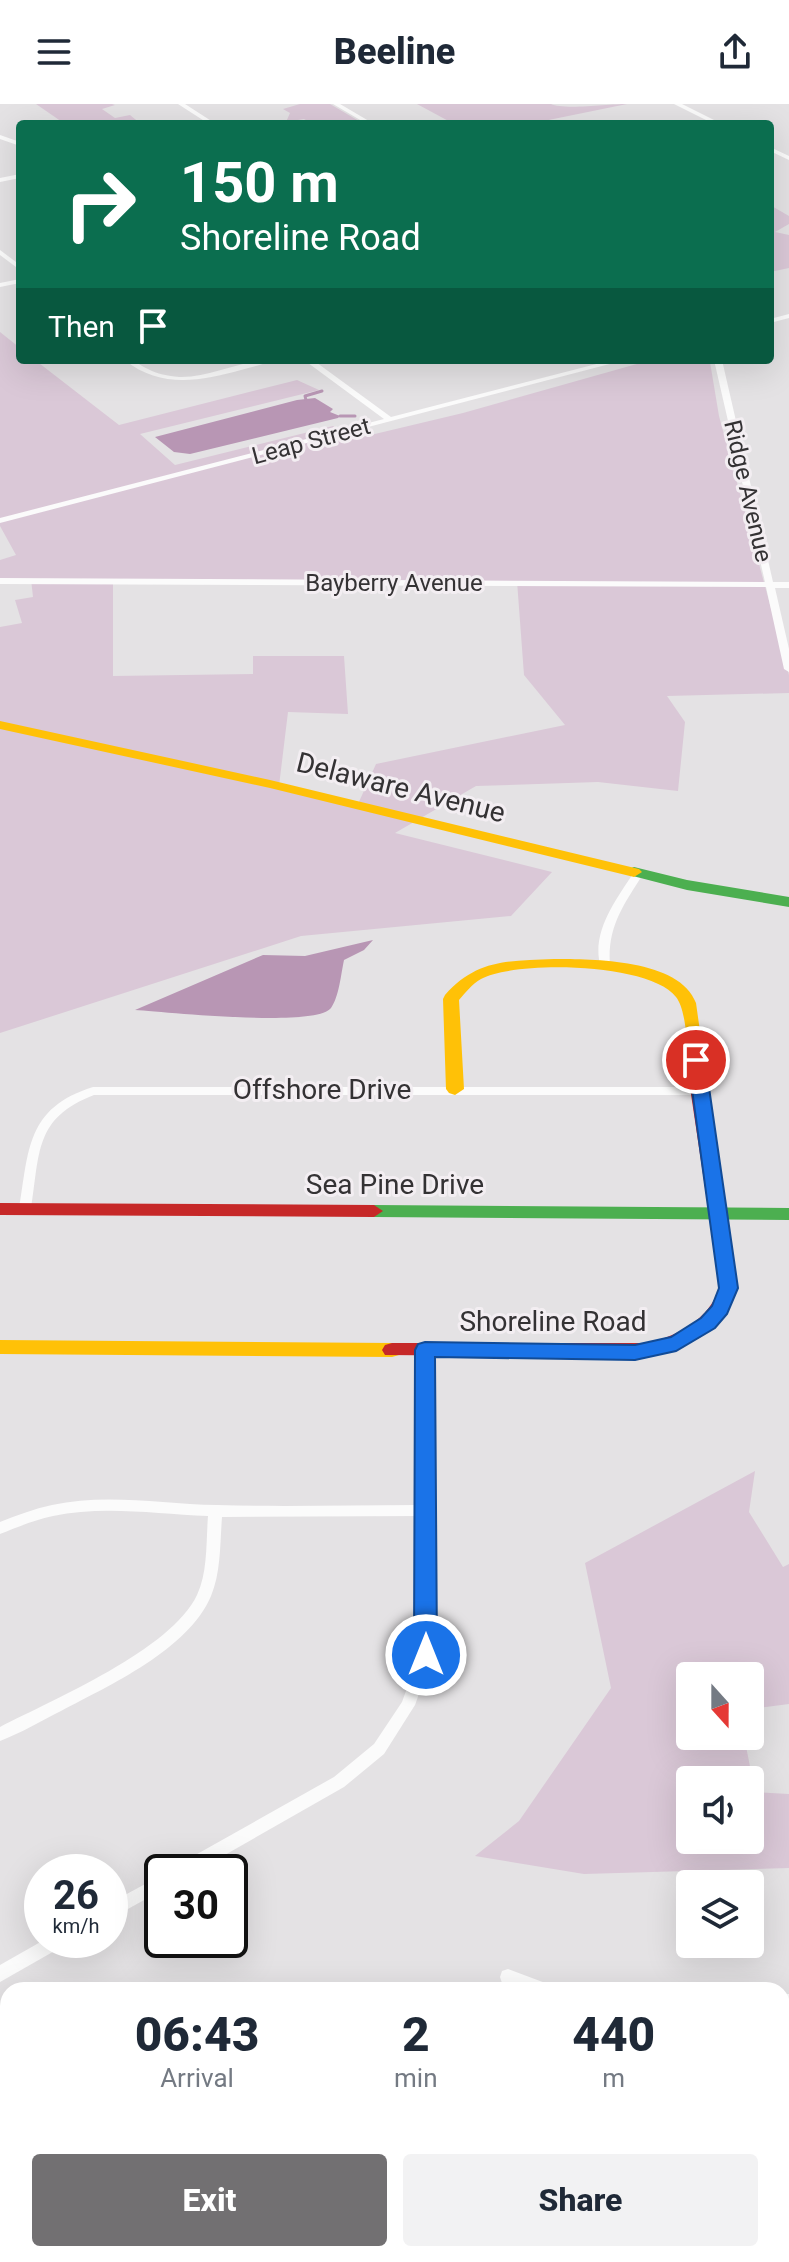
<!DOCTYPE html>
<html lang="en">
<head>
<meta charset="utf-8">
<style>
	body { margin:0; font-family:Roboto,sans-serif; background:#f2f2f3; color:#1f2937; height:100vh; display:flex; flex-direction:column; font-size:30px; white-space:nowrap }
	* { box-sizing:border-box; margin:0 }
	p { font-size:26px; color:#747a83 }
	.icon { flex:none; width:44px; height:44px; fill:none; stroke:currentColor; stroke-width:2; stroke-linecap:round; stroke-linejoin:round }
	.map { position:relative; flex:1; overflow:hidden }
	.panel { position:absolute; left:0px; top:1878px; width:790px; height:280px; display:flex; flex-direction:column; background:#fff; border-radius:24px 24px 0 0; box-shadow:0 8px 32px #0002 }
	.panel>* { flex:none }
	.hud { position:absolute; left:16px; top:16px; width:758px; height:244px; border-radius:8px; box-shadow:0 8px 32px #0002; background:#0b6e4f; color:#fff; overflow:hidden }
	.needle { width:52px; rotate:159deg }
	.controls { position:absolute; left:676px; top:1558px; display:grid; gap:16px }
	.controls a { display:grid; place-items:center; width:88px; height:88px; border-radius:8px; background:#fff; box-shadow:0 8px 32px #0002; font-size:40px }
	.speed { position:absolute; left:24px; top:1750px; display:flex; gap:16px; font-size:40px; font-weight:700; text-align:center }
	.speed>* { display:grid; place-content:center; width:104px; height:104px; border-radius:50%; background:#fff; box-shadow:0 8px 32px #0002; line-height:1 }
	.speed small { font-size:20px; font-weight:400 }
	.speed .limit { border:4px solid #111; border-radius:12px; background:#fff; color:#111 }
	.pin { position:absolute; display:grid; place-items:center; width:68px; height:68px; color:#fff; margin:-34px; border:4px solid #fff; border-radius:50%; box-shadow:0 2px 8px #0007 }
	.me { position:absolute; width:88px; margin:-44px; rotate:0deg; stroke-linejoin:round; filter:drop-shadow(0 0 6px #0008) }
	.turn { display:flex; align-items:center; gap:28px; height:168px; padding:0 32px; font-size:36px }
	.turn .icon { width:104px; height:104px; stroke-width:2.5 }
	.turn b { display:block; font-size:56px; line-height:68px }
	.then { display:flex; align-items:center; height:76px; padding:0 32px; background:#0003; gap:16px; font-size:30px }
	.eta { display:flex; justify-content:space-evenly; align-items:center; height:136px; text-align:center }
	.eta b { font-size:48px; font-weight:800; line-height:56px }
	.action { display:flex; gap:16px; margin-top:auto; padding:16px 32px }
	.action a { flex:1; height:92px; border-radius:8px; background:#727072; color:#fff; font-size:32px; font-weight:800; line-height:92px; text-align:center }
	.action a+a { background:#f2f2f3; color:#1f2937 }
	header { display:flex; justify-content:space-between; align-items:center; height:104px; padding:0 32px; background:#fff; font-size:36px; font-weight:800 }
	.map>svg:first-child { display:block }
</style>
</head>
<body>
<header><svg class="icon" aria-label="menu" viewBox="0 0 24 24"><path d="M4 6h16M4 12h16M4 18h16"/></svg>Beeline<svg class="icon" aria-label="share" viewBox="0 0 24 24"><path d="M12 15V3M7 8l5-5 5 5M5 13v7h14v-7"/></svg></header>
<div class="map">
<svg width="789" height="2158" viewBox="0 0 789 2158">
	<rect width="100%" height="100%" fill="#e4e2e4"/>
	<!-- green -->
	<path fill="#dac8d7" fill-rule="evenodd" d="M36 0H112L115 1 102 5 115 14 130 11 141 20H65Z
		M300 0H330L364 20H313L304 15 286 18 290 9 283 5Z
		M417 0H551C563 6 610 0 627 0L529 20H454Z
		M770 101 789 112V120L775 128 789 131V164L770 168Z
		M0 228 20 244V256H35L119 321 297 276 319 286 140 330 175 361 333 322 358 334 463 309 651 256H706L710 258 719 312 789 571V589L667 592 685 618 678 687 598 678 476 682 395 729 552 768 511 812 301 832 0 929V523L22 519 15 496 33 493 31 475 0 477V456L16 451 0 422ZM113 476 517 477 524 571 565 621 376 660 358 700 279 682 288 608 348 610 344 552H253V570L113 572Z
		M755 1367 749 1408 783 1463 789 1460V1600L750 1605V1572H690V1632H744L755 1688 789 1690V1764L584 1770 475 1752 519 1717 611 1584 585 1459ZM690 1676H750V1736H690Z
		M8 2005V2150H782V2010H789V2158H0V2009Z"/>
	<!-- water -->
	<path fill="#b896b4" d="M315 294 333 305 330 308 340 312 338 314 190 350 174 348 155 333 297 296Z
		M373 836 364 846 344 856C341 870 339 893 331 904 316 924 166 908 135 906L263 851 305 852Z"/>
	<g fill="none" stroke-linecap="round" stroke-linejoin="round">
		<!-- stream -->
		<path stroke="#b896b4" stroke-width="3" d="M306 296 305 292 322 287
			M340 312H355"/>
		<!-- street -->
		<path fill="#fbfbfb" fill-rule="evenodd" d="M178 0H185L216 20H209Z
			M333 0H340L374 20H367Z
			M674 0H682L722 20H714Z
			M0 31 20 38V42L0 35Z
			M770 43 789 52V56L770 47Z
			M20 70V74L0 78V74Z
			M0 146 20 161V166L0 151Z
			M20 175V179L0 183V179Z
			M789 210V214L770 219V215Z
			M125 256C136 256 139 261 148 265 157 270 168 272 179 273 211 274 240 256 272 256 263 261 251 263 241 266 201 277 160 285 125 256Z
			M304 256H313L391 313 612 256H625L0 419V414L384 315Z
			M714 256H722L773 478H789V484H775L789 545V568L784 565 766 483 0 480V474L765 478Z
			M638 767 643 770C623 802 607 823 610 862L605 865 601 864C590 829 616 796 634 768Z
			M93 983H702L708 987 702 991H94C34 1014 40 1049 31 1105L29 1108H21L19 1105C29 1046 26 1004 93 983Z
			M425 1241 430 1243 431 1246 433 1551 415 1601 384 1650 344 1683 195 1768H172L174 1763 334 1673 374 1640 402 1598 419 1551V1412L222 1413C220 1439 221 1468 211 1492 188 1546 110 1581 61 1607 41 1617 21 1629 0 1637V1623C54 1595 171 1546 197 1491 208 1468 206 1437 208 1412 157 1410 103 1401 53 1412 34 1416 18 1423 0 1430V1418C17 1411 34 1405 52 1401 106 1389 162 1400 217 1401 284 1403 351 1401 419 1401V1246L420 1243Z
			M162 1771V1786L110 1815V1799Z
			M44 1836H67L65 1841 0 1878V1861Z
			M508 1865 548 1880 550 1886H521L502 1879 500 1873 502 1867Z
			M782 1890H789V1906H782Z"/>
		<!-- fast -->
		<path fill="#4caf50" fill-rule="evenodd" d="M634 763 687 776 789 793V803L687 786 629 771V765Z
			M374 1101 789 1104V1116L374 1113 365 1107Z"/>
		<!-- slow -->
		<path fill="#ffc107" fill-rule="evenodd" d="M0 617 270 676 639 765 642 768 634 773 270 684 0 625Z
			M554 855C592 855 680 855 696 899L707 977 704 981H692L689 977C688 957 688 908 676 893 650 859 517 856 481 875 472 880 466 888 459 896L464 985 455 991 449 989 446 985 443 895 445 891C477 855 508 857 554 855Z
			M0 1236 392 1239 399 1241 402 1246 399 1251 392 1253 0 1250Z"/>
		<!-- jam -->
		<path fill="#c62828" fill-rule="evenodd" d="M698 971 707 977 738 1184C720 1230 694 1240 650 1253L385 1251 382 1246 385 1241 392 1239H650C682 1229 707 1216 720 1184L689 977Z
			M0 1099 374 1101 383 1107 374 1113 0 1111Z"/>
	</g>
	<!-- route -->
	<path fill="#1a73e8" stroke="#114b97" stroke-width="2" d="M696 951 705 956 738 1184 727 1210 715 1224 676 1247 635 1256 435 1253 437 1551 433 1558 426 1560 418 1558 414 1551 415 1246 418 1240 425 1238 635 1241 671 1233 701 1214 712 1202 719 1184 688 956Z"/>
	<g text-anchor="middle" stroke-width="6" stroke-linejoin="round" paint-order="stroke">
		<!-- far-street labels -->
		<g font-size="24" fill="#343234" stroke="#f3eef2">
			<text transform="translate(311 337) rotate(-15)" y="8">Leap Street</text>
			<text transform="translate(748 387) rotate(77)" y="8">Ridge Avenue</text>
			<text x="394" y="487">Bayberry Avenue</text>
		</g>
		<!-- street labels -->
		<g font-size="28" fill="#343234" stroke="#f3eef2">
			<text transform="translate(401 683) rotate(14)" y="10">Delaware Avenue</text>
			<text x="322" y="995">Offshore Drive</text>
			<text x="395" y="1090">Sea Pine Drive</text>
			<text x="553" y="1227">Shoreline Road</text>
		</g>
	</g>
</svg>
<div class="controls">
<a><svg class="needle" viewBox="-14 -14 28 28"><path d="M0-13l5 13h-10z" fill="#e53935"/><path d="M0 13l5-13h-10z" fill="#747a83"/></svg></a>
<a><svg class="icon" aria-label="sound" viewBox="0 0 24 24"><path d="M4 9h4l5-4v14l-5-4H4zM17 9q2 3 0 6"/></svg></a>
<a><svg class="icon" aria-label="layers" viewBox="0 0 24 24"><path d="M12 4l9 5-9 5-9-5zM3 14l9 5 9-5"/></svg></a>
</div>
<div class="speed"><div>26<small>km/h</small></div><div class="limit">30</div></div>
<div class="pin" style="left:696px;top:956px;background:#d93025"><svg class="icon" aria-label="arrive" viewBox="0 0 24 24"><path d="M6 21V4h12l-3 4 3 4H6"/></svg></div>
<svg class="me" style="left:426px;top:1551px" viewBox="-20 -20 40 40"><circle r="17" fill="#1a73e8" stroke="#fff" stroke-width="3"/><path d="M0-11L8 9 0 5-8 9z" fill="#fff"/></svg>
<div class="hud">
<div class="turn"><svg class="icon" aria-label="right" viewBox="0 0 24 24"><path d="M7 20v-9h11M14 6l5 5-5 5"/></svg><div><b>150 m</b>Shoreline Road</div></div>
<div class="then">Then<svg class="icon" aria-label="arrive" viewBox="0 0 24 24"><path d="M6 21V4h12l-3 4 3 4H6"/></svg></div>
</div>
<section class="panel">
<div class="eta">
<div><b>06:43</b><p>Arrival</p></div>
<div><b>2</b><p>min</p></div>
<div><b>440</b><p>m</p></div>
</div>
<div class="action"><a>Exit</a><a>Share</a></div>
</section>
</div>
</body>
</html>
